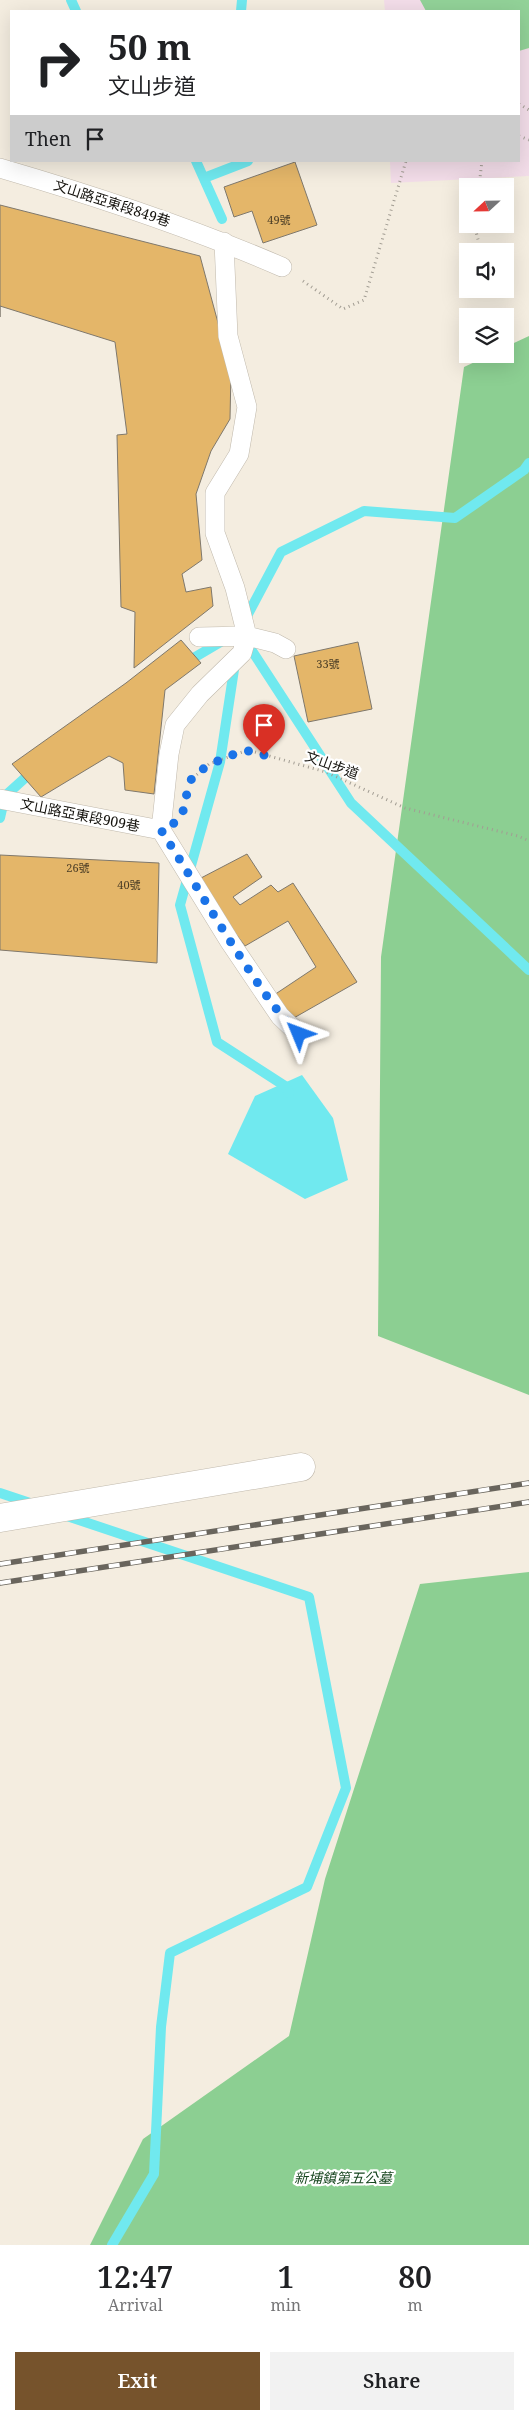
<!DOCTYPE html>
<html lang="en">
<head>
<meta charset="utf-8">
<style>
	body { margin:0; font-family:"Noto Serif","Noto Sans TC",serif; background:#f2f2f2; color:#202124; height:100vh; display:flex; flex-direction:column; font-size:19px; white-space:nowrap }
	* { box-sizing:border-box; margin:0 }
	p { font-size:16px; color:#757577 }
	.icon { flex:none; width:28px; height:28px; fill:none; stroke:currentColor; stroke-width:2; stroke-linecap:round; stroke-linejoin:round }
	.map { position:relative; height:2245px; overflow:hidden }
	.drawer { display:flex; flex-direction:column; background:#fff; flex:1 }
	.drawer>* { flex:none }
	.top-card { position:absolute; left:10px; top:10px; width:510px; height:152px; border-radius:0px; box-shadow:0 5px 20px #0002; background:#fff; color:#202124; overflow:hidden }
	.needle { width:32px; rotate:248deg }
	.controls { position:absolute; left:459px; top:178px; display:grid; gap:10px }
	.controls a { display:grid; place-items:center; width:55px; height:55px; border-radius:0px; background:#fff; box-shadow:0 5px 20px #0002; font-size:25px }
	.pin { position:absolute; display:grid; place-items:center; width:42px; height:42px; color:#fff; margin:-51px -21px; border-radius:50% 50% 50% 0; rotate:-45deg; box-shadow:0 0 5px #0007 }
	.pin .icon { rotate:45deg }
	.me { position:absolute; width:55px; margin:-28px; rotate:314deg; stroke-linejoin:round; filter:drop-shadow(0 0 4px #0008) }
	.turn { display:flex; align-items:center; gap:18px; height:105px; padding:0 15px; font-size:22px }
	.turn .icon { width:65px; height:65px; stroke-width:2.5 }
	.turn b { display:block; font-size:35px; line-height:42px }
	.then { display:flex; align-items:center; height:48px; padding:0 15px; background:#0003; gap:10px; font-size:19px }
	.eta { display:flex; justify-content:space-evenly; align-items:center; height:85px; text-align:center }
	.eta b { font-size:30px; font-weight:600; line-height:35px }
	.action { display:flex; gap:10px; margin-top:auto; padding:10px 15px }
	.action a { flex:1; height:58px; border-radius:0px; background:#76532c; color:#fff; font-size:20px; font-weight:600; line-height:58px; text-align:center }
	.action a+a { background:#f2f2f2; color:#202124 }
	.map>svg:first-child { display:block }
</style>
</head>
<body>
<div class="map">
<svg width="529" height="2245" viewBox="0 0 529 2245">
	<rect width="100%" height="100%" fill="#f4ede0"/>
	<!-- education -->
	<path fill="#f3dde9" d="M384 0H529V176L391 183 390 161H519V11H385Z"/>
	<!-- green -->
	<path fill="#92d298" d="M420 0H529V48L519 51V11H426Z"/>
	<!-- forest -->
	<path fill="#8ccf92" d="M529 336V1395L378 1336 381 957 464 367 492 354H505V347Z
		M529 1572V2245H90L143 2139 289 2036 325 1879 420 1584Z"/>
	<!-- water -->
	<path fill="#70e9ef" d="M302 1075 333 1118 348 1180 305 1199 228 1154 255 1096Z"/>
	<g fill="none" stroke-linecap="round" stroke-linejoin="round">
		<!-- stream -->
		<path stroke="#70e9ef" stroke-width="10" d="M71 0 76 11
			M241 11 242 0
			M196 161 222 219
			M204 178 248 161
			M247 616 281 552 364 511 455 518 524 470 529 463
			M245 640 351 803 529 970
			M185 663 224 640
			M235 663 220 762 180 905 217 1042 285 1086 289 1093
			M0 818 5 796 35 769
			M0 1493 33 1504
			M64 1515 309 1597 346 1788 307 1887 170 1953 161 2027 154 2174 112 2245"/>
	</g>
	<!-- building -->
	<path fill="#e4b669" stroke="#7f786c" d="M295 162 317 225 263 243 252 211 234 217 224 187Z
		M0 205 200 256 231 371 230 419 211 451 196 494 202 560 182 574 186 592 211 587 213 606 134 668 135 612 121 607 117 435 127 434 115 342 0 306V317Z
		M181 640 201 663 165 690 154 794 125 790 123 763 109 756 41 797 12 764 126 683Z
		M358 642 372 709 308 722 294 656Z
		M247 854 262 877 233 897 240 905 271 885 278 892 293 883 357 982 292 1019 274 995 316 967 288 921 245 946 227 922 201 878Z
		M0 855 159 863 157 963 0 950Z"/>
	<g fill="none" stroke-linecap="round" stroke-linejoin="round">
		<!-- service casing -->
		<g stroke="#c0b9ac" stroke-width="20">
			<path id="service" d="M0 168C96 196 190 227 282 267
				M199 637 247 636 235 588 215 533V493L239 454 247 407 228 336 224 242
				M286 649 275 643 247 636 242 653 200 694 175 725 169 754 161 830 230 942 280 1016 299 1034
				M0 799 161 830"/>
		</g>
		<!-- minor casing -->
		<g stroke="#c0b9ac" stroke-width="29">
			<path id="minor" d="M0 1518 301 1467"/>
		</g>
		<!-- path -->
		<path stroke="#a29d93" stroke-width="3" stroke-dasharray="1 4" stroke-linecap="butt" d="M519 104 529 110
			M519 136 529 140
			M479 186 482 161
			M474 224 481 251
			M303 281 343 309 364 300 406 161
			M193 778 209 764 248 750 326 772 405 808 518 836 529 841"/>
		<!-- service -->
		<use href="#service" stroke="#fff" stroke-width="19"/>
		<!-- minor -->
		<use href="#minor" stroke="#fff" stroke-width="28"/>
		<!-- rail casing -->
		<g stroke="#69655d" stroke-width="5.5">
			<path id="rail" d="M0 1564 529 1483
				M0 1583 529 1502"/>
		</g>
		<!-- rail -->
		<use href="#rail" stroke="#fff" stroke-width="4" stroke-dasharray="11" stroke-linecap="butt"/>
	</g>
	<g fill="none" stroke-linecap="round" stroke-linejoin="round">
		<!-- route -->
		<path stroke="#1a73e8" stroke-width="9" stroke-dasharray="0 16.2" d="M264 755C259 754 253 751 249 751 236 751 196 769 191 780 181 804 191 818 161 830 190 875 217 922 247 967 263 991 278 1014 299 1034"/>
	</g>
	<g text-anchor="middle" stroke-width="4.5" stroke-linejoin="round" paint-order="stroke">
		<!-- number labels -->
		<g font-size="11" fill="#493c25">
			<text x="279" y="224">49號</text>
			<text x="328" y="668">33號</text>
			<text x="78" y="872">26號</text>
			<text x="129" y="889">40號</text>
		</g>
		<!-- street labels -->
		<g font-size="14" fill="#15130e" stroke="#fff">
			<text transform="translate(112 203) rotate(18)" y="5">文山路亞東段849巷</text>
			<text transform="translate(332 765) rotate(20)" y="5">文山步道</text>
			<text transform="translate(80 815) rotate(11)" y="5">文山路亞東段909巷</text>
		</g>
		<!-- park labels -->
		<g font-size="14" font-style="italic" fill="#17461f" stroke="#fff">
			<text x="343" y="2183">新埔鎮第五公墓</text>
		</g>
	</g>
</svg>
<div class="controls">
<a><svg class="needle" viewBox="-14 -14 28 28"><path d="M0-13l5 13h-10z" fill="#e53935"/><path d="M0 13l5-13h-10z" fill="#757577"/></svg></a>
<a><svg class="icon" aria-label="sound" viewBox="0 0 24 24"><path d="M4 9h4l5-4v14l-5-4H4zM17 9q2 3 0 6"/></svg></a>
<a><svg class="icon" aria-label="layers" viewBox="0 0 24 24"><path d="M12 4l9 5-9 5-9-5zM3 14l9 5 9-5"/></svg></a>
</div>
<div class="pin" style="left:264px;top:755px;background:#d93025"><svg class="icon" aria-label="arrive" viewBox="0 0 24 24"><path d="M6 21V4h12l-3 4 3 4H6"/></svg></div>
<svg class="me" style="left:299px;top:1034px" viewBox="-20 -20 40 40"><path d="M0-17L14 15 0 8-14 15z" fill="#1a73e8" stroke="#fff" stroke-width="4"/></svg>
<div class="top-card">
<div class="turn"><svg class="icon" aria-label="right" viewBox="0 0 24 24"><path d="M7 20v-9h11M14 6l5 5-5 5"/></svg><div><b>50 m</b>文山步道</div></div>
<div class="then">Then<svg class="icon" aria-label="arrive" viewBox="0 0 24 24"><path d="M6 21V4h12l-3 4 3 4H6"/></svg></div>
</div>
</div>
<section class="drawer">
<div class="eta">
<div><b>12:47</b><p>Arrival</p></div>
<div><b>1</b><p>min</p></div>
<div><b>80</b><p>m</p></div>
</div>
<div class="action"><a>Exit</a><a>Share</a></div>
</section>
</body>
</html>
